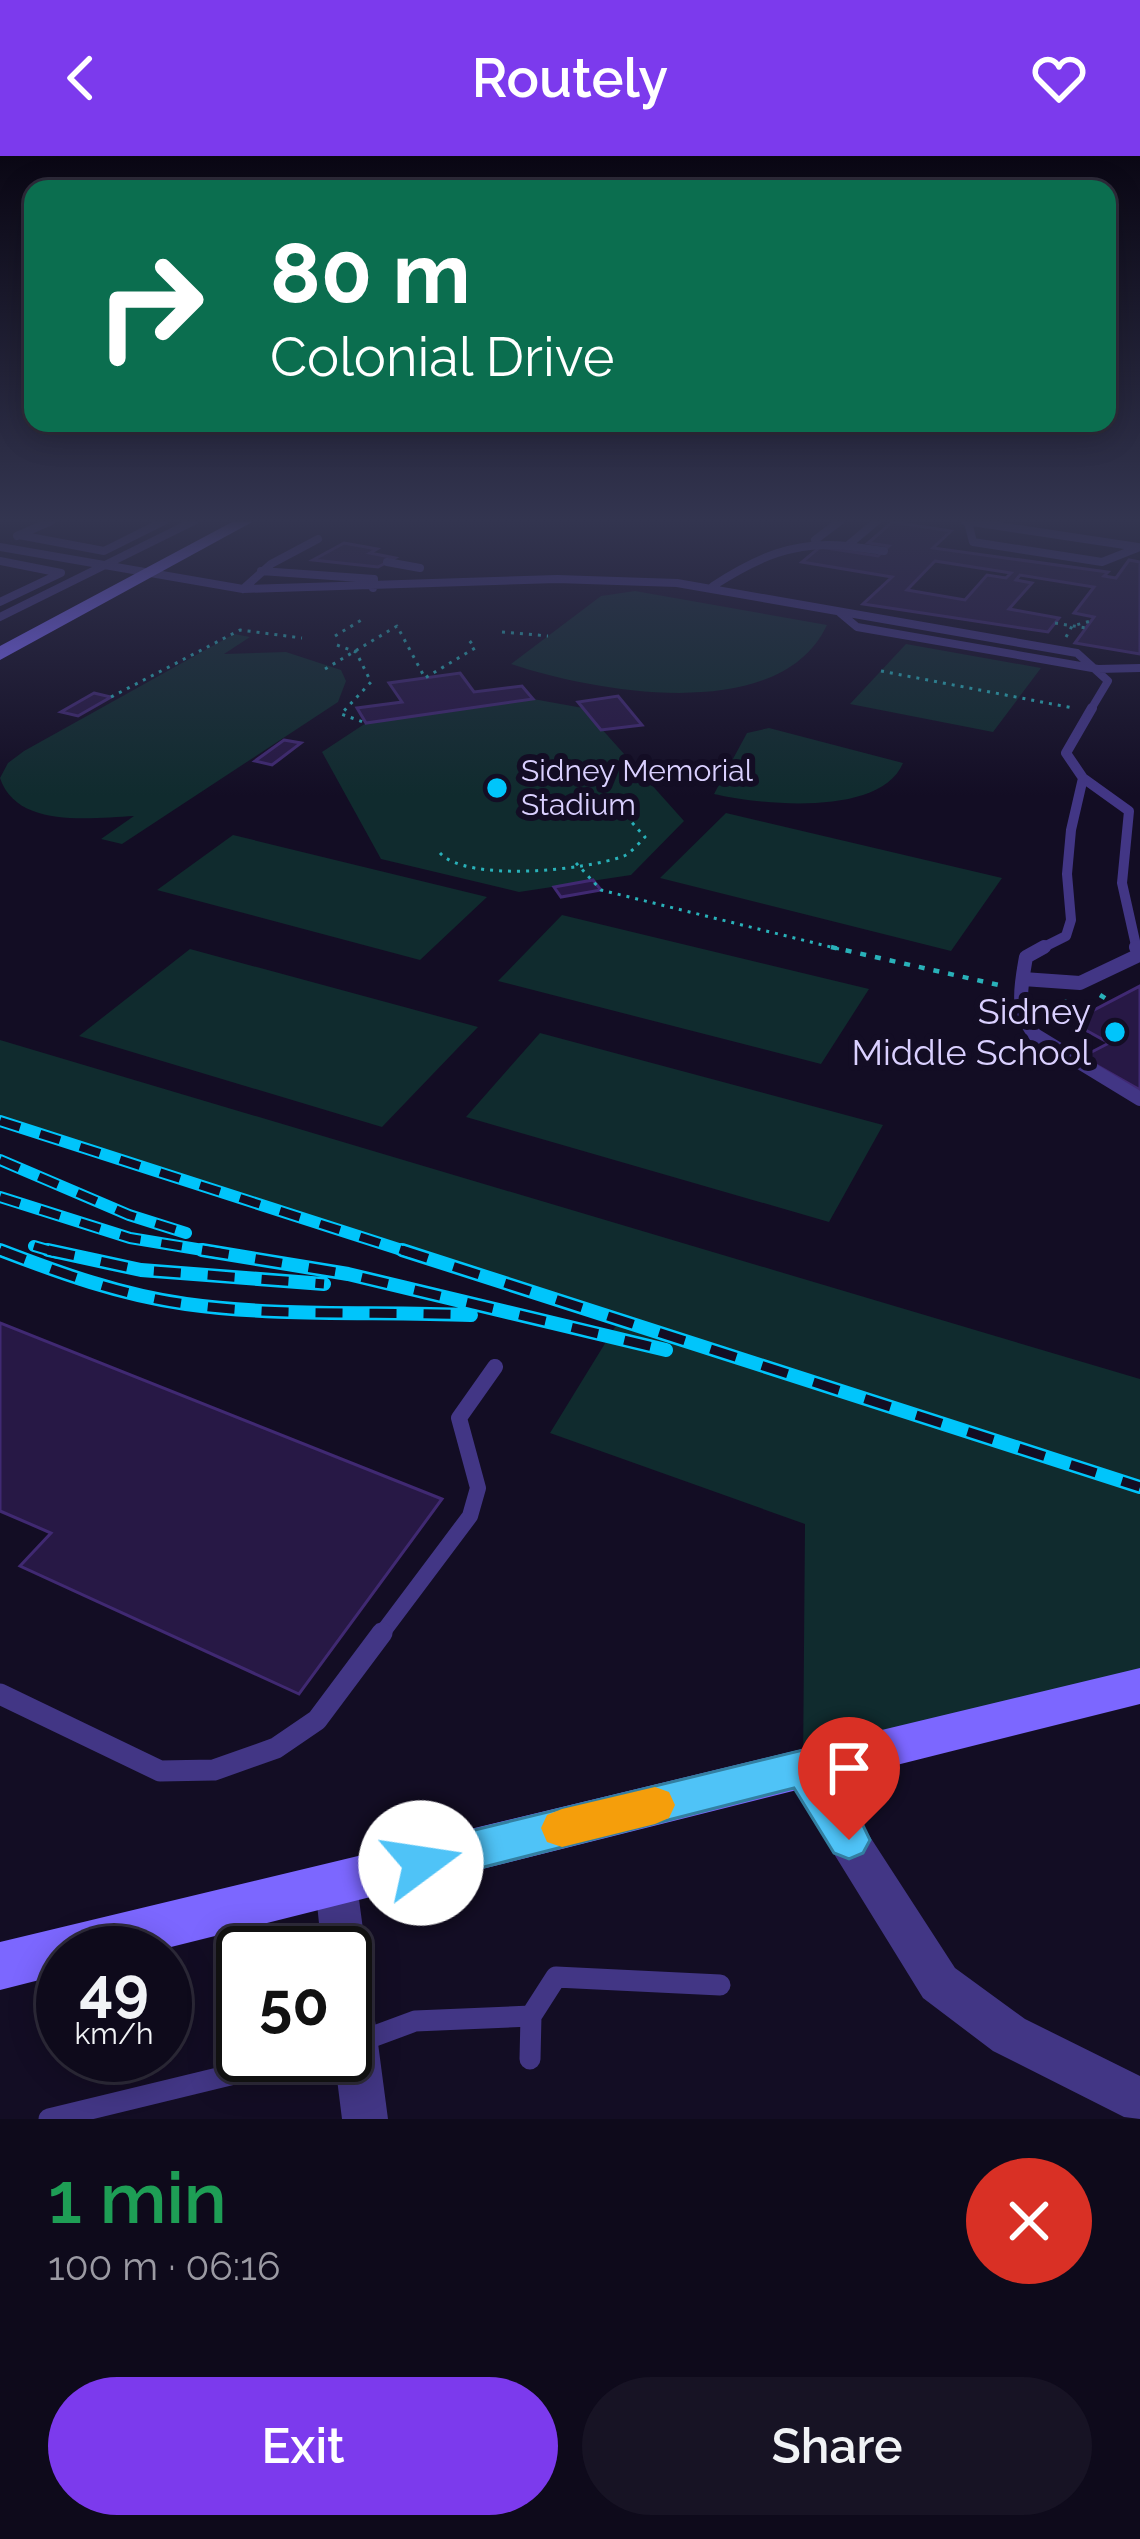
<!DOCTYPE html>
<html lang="en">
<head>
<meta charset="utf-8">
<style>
	body { margin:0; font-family:Raleway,sans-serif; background:#171324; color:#f1f3f6; height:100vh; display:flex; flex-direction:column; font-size:45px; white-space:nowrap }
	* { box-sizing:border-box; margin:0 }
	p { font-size:39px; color:#9b9aa3 }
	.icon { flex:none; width:66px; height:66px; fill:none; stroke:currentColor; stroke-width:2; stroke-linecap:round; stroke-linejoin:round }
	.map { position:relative; height:1963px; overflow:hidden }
	.sheet { display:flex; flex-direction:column; background:#0e0a1b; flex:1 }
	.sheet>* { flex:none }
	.banner { position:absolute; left:24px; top:24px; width:1092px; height:252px; border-radius:24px; box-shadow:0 6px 30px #0003,0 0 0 3px #2e2b3a; background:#0b6e4f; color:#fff; overflow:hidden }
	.speed { position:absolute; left:36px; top:1770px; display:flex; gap:24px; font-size:60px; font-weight:700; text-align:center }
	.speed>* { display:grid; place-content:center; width:156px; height:156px; border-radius:50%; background:#0e0a1b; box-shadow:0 6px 30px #0003,0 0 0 3px #2e2b3a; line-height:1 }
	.speed small { font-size:30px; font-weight:400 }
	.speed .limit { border:6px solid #111; border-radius:18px; background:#fff; color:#111 }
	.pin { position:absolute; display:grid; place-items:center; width:102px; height:102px; color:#fff; margin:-123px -51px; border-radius:50% 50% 50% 0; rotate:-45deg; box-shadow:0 0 12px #0007 }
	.pin .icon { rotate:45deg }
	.me { position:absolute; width:132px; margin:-66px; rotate:76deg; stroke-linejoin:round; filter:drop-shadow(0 0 9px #0008) }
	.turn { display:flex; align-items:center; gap:42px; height:252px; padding:0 48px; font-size:54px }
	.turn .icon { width:156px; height:156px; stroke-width:2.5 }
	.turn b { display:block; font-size:84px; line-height:102px }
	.round { display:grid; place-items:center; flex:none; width:126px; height:126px; border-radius:63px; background:#171324 }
	.overview { display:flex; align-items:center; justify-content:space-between; height:204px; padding:0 48px }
	h1 { font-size:72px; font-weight:600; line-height:90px; color:#1e9e55 }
	.action { display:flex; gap:24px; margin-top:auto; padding:24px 48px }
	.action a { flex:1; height:138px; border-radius:72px; background:#7c3aed; color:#fff; font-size:48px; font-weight:600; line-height:138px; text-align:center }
	.action a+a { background:#171324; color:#f1f3f6 }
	header { display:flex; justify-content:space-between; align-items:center; height:156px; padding:0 48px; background:#7c3aed; color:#fff; font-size:54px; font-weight:600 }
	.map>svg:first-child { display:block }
</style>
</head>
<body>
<header><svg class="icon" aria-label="back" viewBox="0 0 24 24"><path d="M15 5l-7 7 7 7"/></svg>Routely<svg class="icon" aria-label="heart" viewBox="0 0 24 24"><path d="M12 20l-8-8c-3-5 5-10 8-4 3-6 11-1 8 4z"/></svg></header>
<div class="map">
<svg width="1140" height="1963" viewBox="0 0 1140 1963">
	<rect width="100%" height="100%" fill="#130d24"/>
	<!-- green -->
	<path fill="#102b2e" d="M635 435 827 469C780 570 595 536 511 508L601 440Z
		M234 478 250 481 224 498 286 496 341 514 346 525 338 546 122 688 101 683 134 660C91 662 17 673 0 622L8 607 24 595Z
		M906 488 1041 512 993 576 850 548Z
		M460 517 474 536 522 530 533 543 583 552 684 665 631 719 519 736 381 703 322 596 366 567 357 552 401 546 389 527Z
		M769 572 903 607C881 661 760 649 714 638L747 577Z
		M726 657 1002 722 951 795 660 722Z
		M233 679 487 741 420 804 157 734Z
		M562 759 869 833 821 908 498 825Z
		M190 793 478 871 382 971 79 880Z
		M540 877 883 969 829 1066 466 961Z
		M0 884 1140 1223V1530L803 1612 805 1368 550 1277 620 1163 0 965Z"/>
	<!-- building -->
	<path fill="#271845" stroke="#402972" stroke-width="3" fill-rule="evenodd" d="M892 366 951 375 933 392 1108 416 1104 420 1116 422 1129 404 1140 406V498L1075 487 1094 461 1074 457 1094 431 1020 419 1016 424 1032 427 1009 453 1059 462 1048 476 863 448 892 421 802 406 820 391 878 400 889 390 868 387ZM935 405 1011 417 1006 422 987 419 965 444 907 434Z
		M344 387 377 393 370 397 395 402 378 411 313 404Z
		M460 517 474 536 522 530 533 543 366 567 357 552 402 546 389 527Z
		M94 537 111 541 78 560 61 556Z
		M618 540 642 569 601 574 578 546Z
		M284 584 301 587 272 609 255 605Z
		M593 724 601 734 561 741 554 731Z
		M1140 830V934L1082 901 1109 887 1071 866Z
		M0 1167 442 1343 299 1538 20 1410 51 1377 0 1355Z"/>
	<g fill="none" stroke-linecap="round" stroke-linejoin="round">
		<!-- path-far1 -->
		<path stroke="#29b1b9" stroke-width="3" stroke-dasharray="3 6" stroke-linecap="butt" d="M1055 467 1086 472
			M502 476 548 480
			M335 480 363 463
			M1066 481 1072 470 1091 465
			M337 489 356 496 371 526 341 558 366 567
			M325 513 397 470 425 522 475 492 469 484
			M881 515 1073 552
			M111 541 240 474 302 482
			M440 697C467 727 587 714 624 700 632 696 639 687 645 681L627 661
			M576 707 601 734 843 794"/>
		<!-- path -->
		<path stroke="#29b1b9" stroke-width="4.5" stroke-dasharray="6 9" stroke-linecap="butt" d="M831 791 1003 830
			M1100 839 1111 846
			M1064 844 1071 866"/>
		<!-- lane-far4 -->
		<path stroke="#423685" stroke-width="8" d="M965 365 1138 391
			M968 366 973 386 1102 406 1140 391
			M19 379 104 395 164 365
			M17 380 51 365
			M815 384 840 365
			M847 390 884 395
			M0 391 243 433 557 423 677 427 1077 497 1108 525 1090 555
			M0 405 61 417 0 446
			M387 406 420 412
			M261 415 374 423 373 432
			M713 430C756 402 795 384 847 390L877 365
			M243 433 271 408 318 383
			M839 456 857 471 1098 513 1140 512
			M0 461 194 365"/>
		<!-- lane-far3 -->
		<path stroke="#423685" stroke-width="10" d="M1092 552 1066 597 1083 622 1129 655 1122 727 1137 794
			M1038 794 1066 780 1071 764 1067 718 1071 674 1083 622"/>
		<!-- lane-far2 -->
		<path stroke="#423685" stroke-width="14" d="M1044 791 1026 801C1021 830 1015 854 1035 879L1140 943
			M1023 823 1080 827 1139 799 1136 791"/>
		<!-- lane-far1 -->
		<path stroke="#423685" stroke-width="16" d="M380 1480 470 1360 478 1332 459 1262 495 1211"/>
		<!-- lane -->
		<path stroke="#423685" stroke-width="21" d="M0 1538 160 1615 214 1614 276 1592 317 1564 382 1477
			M531 1860 556 1821 720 1829
			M345 1891 415 1865 531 1860 530 1903
			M49 1963 313 1899"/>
		<!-- street -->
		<path fill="#423685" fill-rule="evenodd" d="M803 1594 817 1599 955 1812 1025 1863 1140 1920V1963L1124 1961 993 1895 923 1842 789 1625 783 1612 789 1599Z
			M336 1708 351 1714 357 1728 388 1963H342L334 1899H345V1797H322L315 1728 321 1714Z"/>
		<!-- secondary -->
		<path fill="#7c67ff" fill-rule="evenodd" d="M234 365H254L0 504V490Z
			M1140 1512V1548L147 1797H63V1818L0 1834V1786Z"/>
		<!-- rail-far1 casing -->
		<g stroke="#00c5fb" stroke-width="12">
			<path id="rail-far1" d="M0 965 411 1097
				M0 1004 129 1059 186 1077
				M0 1041 130 1082 221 1097
				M34 1090 58 1097
				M0 1094 8 1097"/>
		</g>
		<!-- rail casing -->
		<g stroke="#00c5fb" stroke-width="14">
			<path id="rail" d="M0 1094C60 1117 121 1139 186 1148 280 1161 376 1155 471 1159
				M48 1094 141 1114 324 1128
				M202 1094 348 1118 666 1194
				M402 1094 1140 1331"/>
		</g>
		<!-- rail-far1 -->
		<use href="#rail-far1" stroke="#130d24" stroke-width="8" stroke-dasharray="21" stroke-linecap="butt"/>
		<!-- rail -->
		<use href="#rail" stroke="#130d24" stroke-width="9" stroke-dasharray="27" stroke-linecap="butt"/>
	</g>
	<!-- sky -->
	<linearGradient id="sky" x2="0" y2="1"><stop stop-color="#0a0714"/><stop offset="0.57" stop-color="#333550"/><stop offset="1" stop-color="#333550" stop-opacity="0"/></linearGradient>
	<rect width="1140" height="640" fill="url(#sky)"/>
	<!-- route -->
	<path fill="#4fc3f7" stroke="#337fa1" stroke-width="3" d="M803 1594C832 1605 857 1656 870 1684L863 1697 849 1703 834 1697 794 1632 421 1727 406 1721 399 1707 406 1693 421 1687Z"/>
	<!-- slow -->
	<path fill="#f59e0b" d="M655 1631 669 1636 675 1649 669 1662 655 1668 562 1691 547 1686 541 1672 547 1659 562 1653Z"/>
	<!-- markers -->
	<g fill="#00c5fb" stroke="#130d24" stroke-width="4.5">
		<circle cx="497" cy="632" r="12"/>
		<circle cx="1115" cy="876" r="12"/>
	</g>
	<g text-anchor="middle" stroke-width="12" stroke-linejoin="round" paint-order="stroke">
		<!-- far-poi labels -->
		<g font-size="30" fill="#dad0ff" stroke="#130d24" text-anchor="start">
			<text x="521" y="625">Sidney Memorial<tspan x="521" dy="34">Stadium</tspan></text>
		</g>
		<!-- poi labels -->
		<g font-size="36" fill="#dad0ff" stroke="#130d24" text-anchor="end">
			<text x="1091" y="868">Sidney<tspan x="1091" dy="41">Middle School</tspan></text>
		</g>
	</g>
</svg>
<div class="speed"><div>49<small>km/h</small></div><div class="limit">50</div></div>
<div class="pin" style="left:849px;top:1684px;background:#d93025"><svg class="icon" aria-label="arrive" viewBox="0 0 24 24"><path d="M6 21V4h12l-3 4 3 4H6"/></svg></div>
<svg class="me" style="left:421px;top:1707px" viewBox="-20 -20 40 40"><circle r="19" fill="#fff"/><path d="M0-13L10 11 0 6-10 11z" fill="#4fc3f7"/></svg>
<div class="banner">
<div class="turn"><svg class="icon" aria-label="right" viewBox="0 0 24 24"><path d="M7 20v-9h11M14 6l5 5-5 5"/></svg><div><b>80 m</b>Colonial Drive</div></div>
</div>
</div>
<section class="sheet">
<div class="overview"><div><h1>1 min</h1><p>100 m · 06:16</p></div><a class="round" style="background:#d93025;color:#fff"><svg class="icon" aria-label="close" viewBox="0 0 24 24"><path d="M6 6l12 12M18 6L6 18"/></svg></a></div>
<div class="action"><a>Exit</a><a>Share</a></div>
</section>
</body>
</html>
